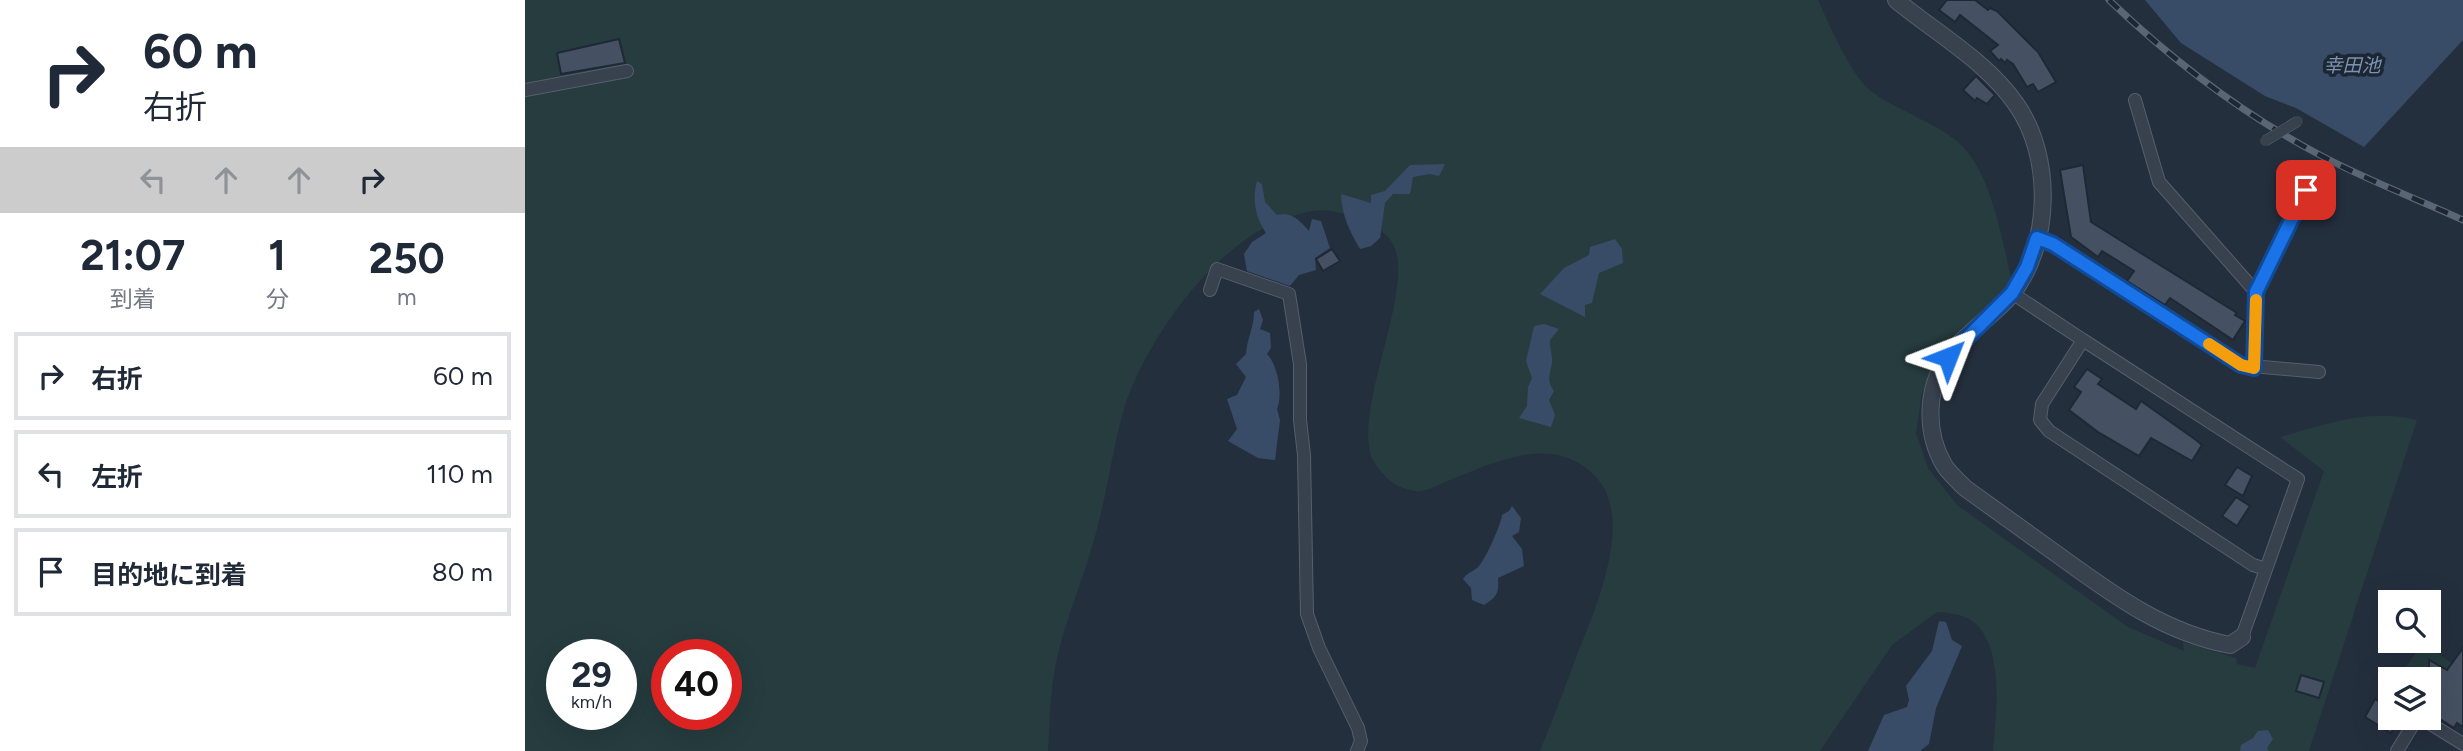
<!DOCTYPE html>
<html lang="ja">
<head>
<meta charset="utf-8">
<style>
	body { margin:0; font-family:Figtree,"Noto Sans JP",sans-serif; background:#f2f2f3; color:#1f2937; height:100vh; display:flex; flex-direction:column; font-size:26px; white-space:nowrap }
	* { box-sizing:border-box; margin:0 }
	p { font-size:23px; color:#747a83 }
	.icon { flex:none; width:38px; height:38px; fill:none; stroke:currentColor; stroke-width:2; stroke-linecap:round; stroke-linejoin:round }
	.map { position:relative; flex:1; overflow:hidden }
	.side { display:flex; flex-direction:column; background:#fff; width:525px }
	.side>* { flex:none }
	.guide { background:#fff; color:#1f2937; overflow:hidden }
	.controls { position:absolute; left:1853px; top:590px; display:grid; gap:14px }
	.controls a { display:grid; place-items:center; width:63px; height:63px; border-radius:0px; background:#fff; box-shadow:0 7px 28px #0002; font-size:35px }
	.speed { position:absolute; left:21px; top:639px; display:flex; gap:14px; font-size:35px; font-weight:700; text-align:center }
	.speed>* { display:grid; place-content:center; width:91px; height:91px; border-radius:50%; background:#fff; box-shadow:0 7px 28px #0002; line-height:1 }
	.speed small { font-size:18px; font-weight:400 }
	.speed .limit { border:10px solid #d22; background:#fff; color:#111 }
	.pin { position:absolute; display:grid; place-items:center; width:60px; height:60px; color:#fff; margin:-30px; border-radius:14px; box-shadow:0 4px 10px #0006 }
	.me { position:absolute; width:77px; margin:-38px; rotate:45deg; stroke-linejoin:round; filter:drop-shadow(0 0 5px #0008) }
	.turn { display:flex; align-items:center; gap:24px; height:147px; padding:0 28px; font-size:32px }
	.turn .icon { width:91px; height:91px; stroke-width:2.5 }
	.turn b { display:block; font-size:49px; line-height:60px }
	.lanes { display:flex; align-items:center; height:66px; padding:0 28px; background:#0003; justify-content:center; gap:35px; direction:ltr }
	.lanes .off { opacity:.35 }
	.eta { display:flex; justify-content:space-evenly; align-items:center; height:119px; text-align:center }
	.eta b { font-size:42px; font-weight:700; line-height:49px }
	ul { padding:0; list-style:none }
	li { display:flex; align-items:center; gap:21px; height:88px; margin:0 14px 10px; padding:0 14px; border:4px solid #e0e1e3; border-radius:0px }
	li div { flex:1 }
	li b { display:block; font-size:26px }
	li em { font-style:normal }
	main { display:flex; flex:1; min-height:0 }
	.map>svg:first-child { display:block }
</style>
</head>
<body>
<main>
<section class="side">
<div class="guide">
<div class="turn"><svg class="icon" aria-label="right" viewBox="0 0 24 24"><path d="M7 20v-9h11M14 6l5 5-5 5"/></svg><div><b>60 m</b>右折</div></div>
<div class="lanes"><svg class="icon off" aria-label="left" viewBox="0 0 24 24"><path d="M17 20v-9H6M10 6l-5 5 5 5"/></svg><svg class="icon off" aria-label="ahead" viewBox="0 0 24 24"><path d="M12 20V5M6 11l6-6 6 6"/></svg><svg class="icon off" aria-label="ahead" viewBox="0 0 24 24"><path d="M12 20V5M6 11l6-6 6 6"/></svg><svg class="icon" aria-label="right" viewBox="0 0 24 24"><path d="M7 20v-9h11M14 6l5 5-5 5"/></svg></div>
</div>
<div class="eta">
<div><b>21:07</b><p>到着</p></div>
<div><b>1</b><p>分</p></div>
<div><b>250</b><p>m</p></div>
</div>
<ul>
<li><svg class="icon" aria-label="right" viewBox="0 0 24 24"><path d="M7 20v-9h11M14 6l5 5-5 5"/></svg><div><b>右折</b></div><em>60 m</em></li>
<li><svg class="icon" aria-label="left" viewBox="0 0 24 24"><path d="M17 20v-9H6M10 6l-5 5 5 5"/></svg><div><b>左折</b></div><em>110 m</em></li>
<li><svg class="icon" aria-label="arrive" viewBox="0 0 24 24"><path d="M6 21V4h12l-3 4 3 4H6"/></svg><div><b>目的地に到着</b></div><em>80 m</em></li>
</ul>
</section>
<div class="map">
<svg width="1938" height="751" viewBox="0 0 1938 751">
	<rect width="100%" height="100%" fill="#242f3e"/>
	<!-- green -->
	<path fill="#263c3f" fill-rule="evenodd" d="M0 0H1293C1304 24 1326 76 1347 92 1371 110 1419 126 1438 147 1467 177 1477 240 1487 281L1420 347 1397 393 1391 433 1403 468 1432 505 1603 627 1659 651 1658 642 1711 658 1712 664 1730 668 1799 471 1755 437C1801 424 1844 408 1892 420L1784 751H1468C1471 716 1479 655 1453 626 1444 615 1426 613 1412 612L1367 645 1295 751H1015C1027 721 1039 691 1050 660 1068 614 1112 519 1070 476 1028 433 971 462 925 480 914 484 900 493 890 491 872 489 858 477 849 462 822 413 900 275 863 237 848 221 808 207 787 211 780 212 772 215 765 217 691 239 616 345 597 416 586 457 581 500 569 540 558 579 542 616 533 654 525 686 525 719 523 751H0ZM37 654H96V714H37ZM142 654H201V714H142Z
		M1898 643 1928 664 1904 698V679H1872Z"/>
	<!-- water -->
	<path fill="#394c67" d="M1620 0H1938V40L1839 147 1771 108 1740 96 1656 43Z
		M920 164 914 176 905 174 888 177 885 194H868L860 203 855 238 846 246 835 249C824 230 817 216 816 194L846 203V195L860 191 885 165Z
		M732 181 737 184 740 202 752 215C767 212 774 220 784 231L787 219 796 221 805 248 790 258 791 270 774 275 765 286 722 271 719 254 727 242 741 233C730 217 727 199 732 181Z
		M1090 239 1097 249 1098 263 1074 273 1067 303 1060 305V317L1015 294 1039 268 1064 255 1065 247Z
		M734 309 738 320 735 329 745 333 746 348 742 354C753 365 758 395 752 409L755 420 750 460 733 458 703 441 712 429 702 399 712 395 721 377 711 364 721 354C722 339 729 327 729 312Z
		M1019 324 1034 329 1025 340C1024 347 1028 356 1027 363 1025 374 1021 381 1029 391L1024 400 1030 415 1026 427 994 418 1002 406 1003 387 1007 378 1001 361 1008 331 1009 326Z
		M987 506 996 518 994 532 987 536 997 549 999 566 973 578C974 593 972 597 959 605L947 600 946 588 938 579C943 572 946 573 952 568 959 563 976 525 977 515L984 511Z
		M1414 621 1421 622 1427 640 1437 646 1411 708 1404 744 1395 751H1343L1359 715 1382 707 1384 700 1381 686 1407 651Z
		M1743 730 1748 739 1742 748 1744 751H1715L1716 745 1728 738 1733 731Z"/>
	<!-- building -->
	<path fill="#455162" stroke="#1f2835" stroke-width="2" d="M1422 0H1450L1463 10 1465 8 1472 11 1513 52 1531 82 1513 92 1508 84 1502 87 1488 64 1482 60 1480 63 1476 59 1474 61 1465 51 1473 45 1435 15 1430 22 1414 10Z
		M94 39 100 63 36 74 32 53Z
		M1451 76 1470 95 1462 104 1452 98 1450 101 1438 90Z
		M1558 165 1566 222 1712 313 1710 315 1720 321 1708 340 1645 298 1640 305 1602 281 1609 271 1577 251 1573 257 1546 237 1535 170Z
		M807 249 815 261 798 271 791 259Z
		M1562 369 1577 379 1573 384 1611 409 1616 401 1671 440 1677 445 1667 461 1626 438 1614 456 1573 432 1544 410 1556 392 1549 387Z
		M1712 467 1727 476 1718 496 1700 485Z
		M1711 497 1725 506 1712 526 1697 516Z
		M1938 648V727L1932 723 1929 728 1904 712V660L1922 670Z
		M1776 675 1799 682 1794 698 1771 691Z
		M1850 699 1866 708V718H1874L1866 733 1840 717Z"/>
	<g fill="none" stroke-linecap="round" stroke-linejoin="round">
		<!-- minor casing -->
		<g stroke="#565f6c" stroke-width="14">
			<path id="minor" d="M0 90 102 71
				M1610 100 1634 182 1731 292 1729 368
				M1512 238 1528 244 1716 365 1794 372
				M685 290 692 269 764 294 775 364V420L779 455 782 614 794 648 833 728 836 741 832 751
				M1731 292 1781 190
				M1487 293 1558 340 1517 404 1515 420 1524 431 1728 565 1741 569
				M1558 340 1773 479 1717 637
				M1896 718 1938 744
				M1872 751 1892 718"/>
		</g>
		<!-- tertiary casing -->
		<g stroke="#565f6c" stroke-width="18">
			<path id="tertiary" d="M1371 0C1411 33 1461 61 1491 104 1528 156 1527 245 1486 295 1467 317 1439 334 1422 359 1401 389 1400 432 1419 465 1424 473 1433 481 1440 488 1473 512 1507 536 1540 560 1591 597 1641 633 1705 645L1717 637"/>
		</g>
		<!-- minor -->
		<use href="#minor" stroke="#38414e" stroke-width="12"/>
		<!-- tertiary -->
		<use href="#tertiary" stroke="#38414e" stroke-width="16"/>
		<!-- rail casing -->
		<g stroke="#5a6575" stroke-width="7">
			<path id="rail" d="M1584 0C1647 60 1716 113 1793 154 1839 179 1890 198 1938 220"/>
		</g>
		<!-- rail -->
		<use href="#rail" stroke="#1d2633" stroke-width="4.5" stroke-dasharray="13" stroke-linecap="butt"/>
		<!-- pedestrian-bridge casing -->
		<g stroke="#565f6c" stroke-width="11" stroke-linecap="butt">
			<path id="pedestrian-bridge" d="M1740 141 1773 121"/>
		</g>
		<!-- pedestrian-bridge -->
		<use href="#pedestrian-bridge" stroke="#38414e" stroke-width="10"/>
	</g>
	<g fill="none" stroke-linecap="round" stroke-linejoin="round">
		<!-- route casing -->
		<g stroke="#114b97" stroke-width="18">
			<path id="route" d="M1423 357 1487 293 1502 267 1512 238 1528 244 1716 365 1729 368 1731 292 1781 190"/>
		</g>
		<!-- route -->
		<use href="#route" stroke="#1a73e8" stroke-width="12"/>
		<!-- slow -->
		<path stroke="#f59e0b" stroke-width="12" d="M1684 344 1716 365 1729 368 1731 300"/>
	</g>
	<g text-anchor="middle" stroke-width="7" stroke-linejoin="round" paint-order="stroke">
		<!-- water labels -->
		<g font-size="19" font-style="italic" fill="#7c92b1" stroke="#1d2633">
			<text x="1827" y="72">幸田池</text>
		</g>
	</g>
</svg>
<div class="controls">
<a><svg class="icon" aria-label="search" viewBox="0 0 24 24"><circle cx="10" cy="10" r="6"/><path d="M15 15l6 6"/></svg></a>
<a><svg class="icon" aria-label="layers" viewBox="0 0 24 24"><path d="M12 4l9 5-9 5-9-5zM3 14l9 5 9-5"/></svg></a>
</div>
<div class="speed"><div>29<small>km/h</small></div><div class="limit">40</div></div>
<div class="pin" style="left:1781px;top:190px;background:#d93025"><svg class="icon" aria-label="arrive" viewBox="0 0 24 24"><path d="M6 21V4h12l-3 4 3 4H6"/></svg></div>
<svg class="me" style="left:1423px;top:357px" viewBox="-20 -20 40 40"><path d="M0-17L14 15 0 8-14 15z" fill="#1a73e8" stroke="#fff" stroke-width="4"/></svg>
</div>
</main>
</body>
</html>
